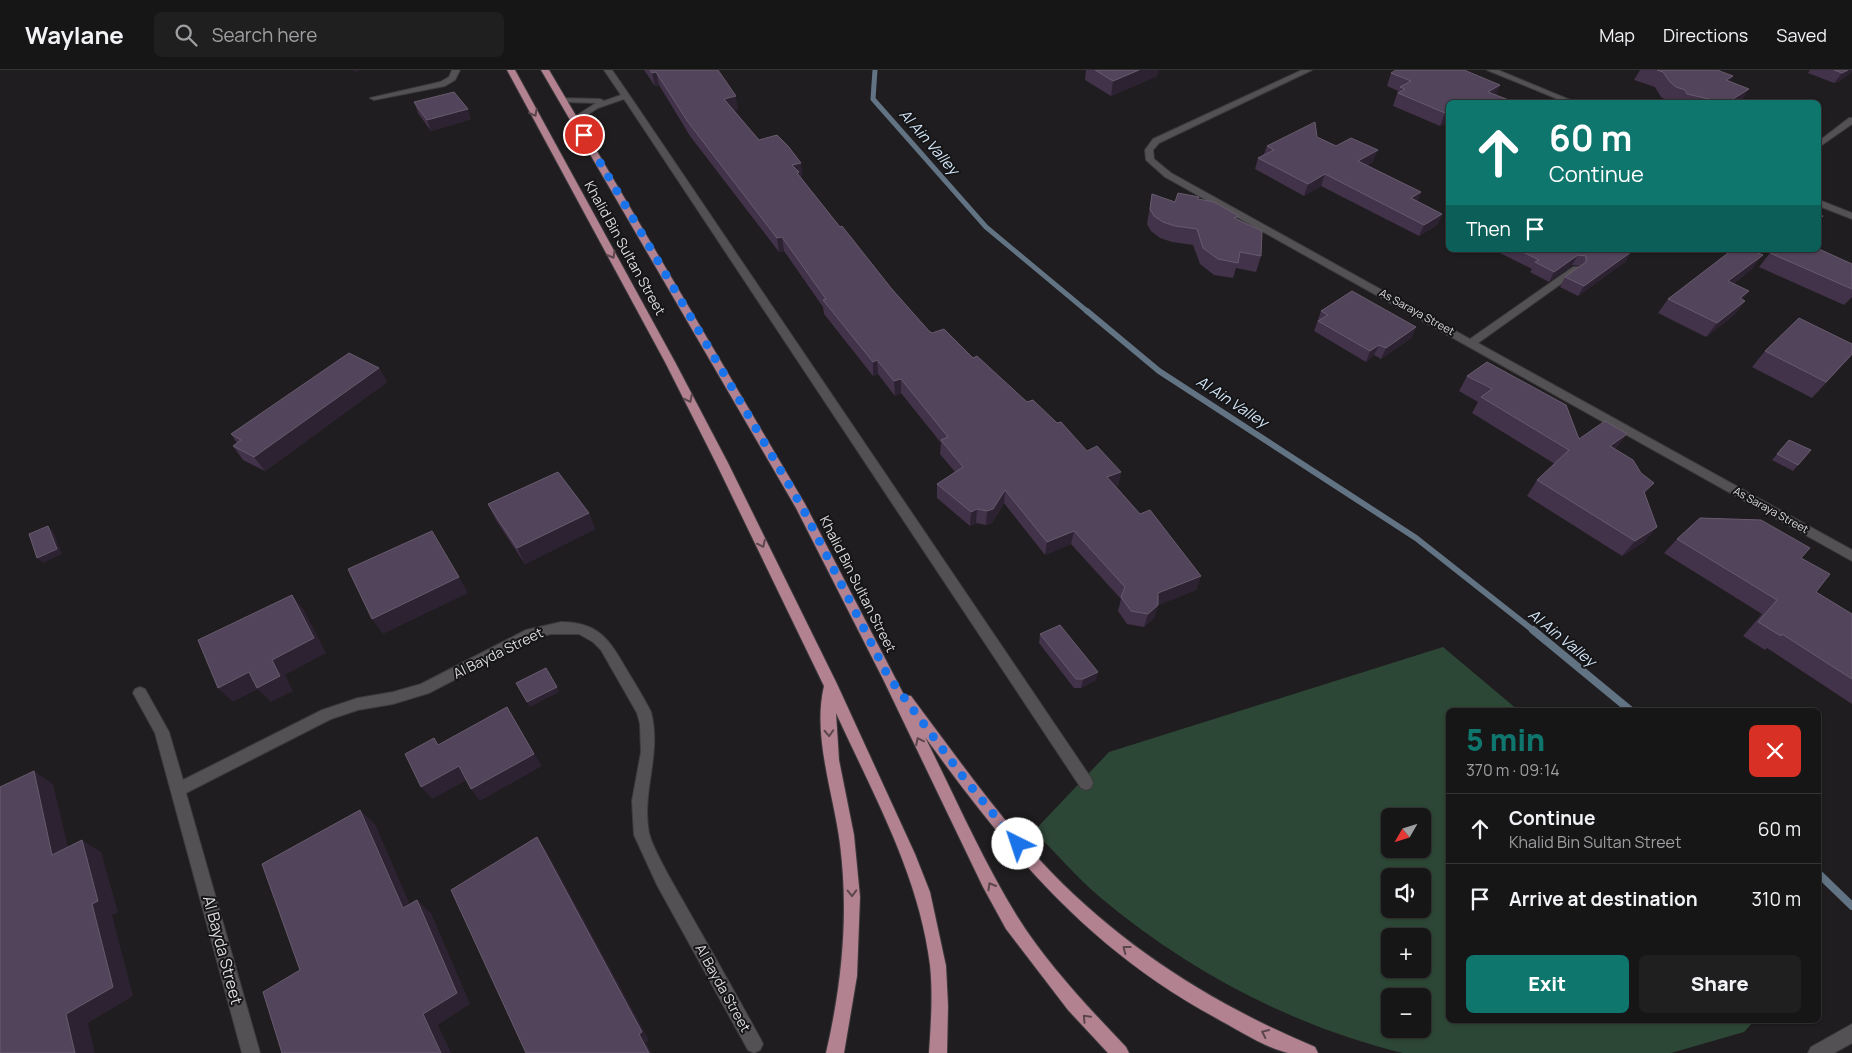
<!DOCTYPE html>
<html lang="en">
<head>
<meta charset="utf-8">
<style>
	body { margin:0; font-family:Manrope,sans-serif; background:#201f20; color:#f1f3f6; height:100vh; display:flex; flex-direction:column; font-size:19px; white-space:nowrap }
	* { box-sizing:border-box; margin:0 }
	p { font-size:16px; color:#9e9fa1 }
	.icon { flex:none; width:28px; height:28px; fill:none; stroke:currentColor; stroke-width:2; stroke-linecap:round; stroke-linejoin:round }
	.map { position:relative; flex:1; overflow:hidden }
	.details { position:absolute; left:1446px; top:638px; width:375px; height:315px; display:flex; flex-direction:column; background:#171617; border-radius:8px; box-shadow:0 1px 4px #0004,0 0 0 1px #363536 }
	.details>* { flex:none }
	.banner { position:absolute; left:1446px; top:30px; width:375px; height:152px; border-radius:8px; box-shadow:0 1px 4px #0004,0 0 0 1px #363536; background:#0f766e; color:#fff; overflow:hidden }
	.needle { width:32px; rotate:231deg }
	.buttons { position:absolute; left:1381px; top:738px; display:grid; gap:10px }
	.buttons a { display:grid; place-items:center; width:50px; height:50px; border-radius:8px; background:#171617; box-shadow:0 1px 4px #0004,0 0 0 1px #363536; font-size:25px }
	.pin { position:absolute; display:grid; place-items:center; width:42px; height:42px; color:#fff; margin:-21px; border:2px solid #fff; border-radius:50%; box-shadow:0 1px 5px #0007 }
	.me { position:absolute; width:55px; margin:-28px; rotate:319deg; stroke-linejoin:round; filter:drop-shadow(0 0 4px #0008) }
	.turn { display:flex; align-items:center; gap:18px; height:105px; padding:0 20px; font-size:22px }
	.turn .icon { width:65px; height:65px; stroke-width:2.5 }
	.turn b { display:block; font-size:35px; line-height:42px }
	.then { display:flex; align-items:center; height:48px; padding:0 20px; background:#0003; gap:10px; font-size:19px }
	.round { display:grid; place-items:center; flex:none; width:52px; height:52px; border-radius:8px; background:#201f20 }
	.head { display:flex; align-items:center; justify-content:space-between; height:85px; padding:0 20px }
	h1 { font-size:30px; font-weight:800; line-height:38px; color:#0f766e }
	.primary-button { display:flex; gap:10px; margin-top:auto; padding:10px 20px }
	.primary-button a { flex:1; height:58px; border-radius:8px; background:#0f766e; color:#fff; font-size:20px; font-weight:800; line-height:58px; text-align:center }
	.primary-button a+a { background:#201f20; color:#f1f3f6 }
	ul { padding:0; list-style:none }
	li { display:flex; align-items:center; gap:15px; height:70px; padding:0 20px; border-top:1px solid #363536 }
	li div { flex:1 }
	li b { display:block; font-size:19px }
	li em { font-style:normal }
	header { display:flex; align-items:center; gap:30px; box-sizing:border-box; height:70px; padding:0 25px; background:#171617; border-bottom:1px solid #363536 }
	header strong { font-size:24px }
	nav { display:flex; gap:28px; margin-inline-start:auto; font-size:18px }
	.search { width:350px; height:45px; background:#201f20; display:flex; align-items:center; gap:12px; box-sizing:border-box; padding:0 18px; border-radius:8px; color:#9e9fa1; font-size:19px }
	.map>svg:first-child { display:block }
</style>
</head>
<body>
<header>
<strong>Waylane</strong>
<div class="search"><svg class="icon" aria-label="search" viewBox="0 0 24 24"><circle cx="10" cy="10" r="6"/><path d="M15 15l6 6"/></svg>Search here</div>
<nav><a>Map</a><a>Directions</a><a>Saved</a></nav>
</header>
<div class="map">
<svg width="1852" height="983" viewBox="0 0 1852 983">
	<rect width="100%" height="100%" fill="#1f1d1f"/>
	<!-- green -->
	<path fill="#2d4736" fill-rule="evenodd" d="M1443 577 1518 640H1449V950H1755L1744 962 1671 983H1403C1292 956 1188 901 1101 828 1077 808 1056 783 1034 761L1109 682ZM1390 746H1422V779H1390ZM1390 806H1422V839H1390ZM1390 866H1422V899H1390ZM1390 926H1422V959H1390Z"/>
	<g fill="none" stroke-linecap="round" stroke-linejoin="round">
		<!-- stream-far2 -->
		<path stroke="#627384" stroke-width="5" d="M875 0 873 29 986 157 1088 242"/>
		<!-- stream-far1 -->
		<path stroke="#627384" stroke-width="6" d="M1087 241 1159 301 1416 468 1534 561"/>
		<!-- stream -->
		<path stroke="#627384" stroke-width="8" d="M1533 560 1630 640
			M1819 804 1852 836"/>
		<!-- street casing -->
		<g stroke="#3c3a3c" stroke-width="2">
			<path id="street" d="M452 0H460L455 10 445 16 374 30 370 28 440 12 449 7Z
				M604 0H612L630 26 1091 708 1093 713 1091 718 1086 720 1081 718 624 29 598 38 578 51 571 49 596 33 563 32H560V28L600 29 604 31 621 25Z
				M1302 0H1312L1159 73 1153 80 1154 89 1171 103 1470 269 1573 197H1579V201L1478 273 1852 480V491L1165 107 1146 90 1145 80 1153 69Z
				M1487 0H1498L1575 32H1565Z
				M1849 48H1852V54L1819 77V71Z
				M1819 130 1852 143V149L1819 136Z
				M561 552C600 552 610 571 628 602 636 615 644 628 651 642 662 685 641 721 649 763 653 780 674 815 683 831 709 877 735 922 760 968L763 974 760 980 754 983 748 980 657 815 634 765 632 731 641 682 640 654 637 643 601 580 593 572 579 564H551L535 568 429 623 393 634 358 640 331 649 186 723 260 983H242L155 663 133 623 135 619 140 617 145 619 169 662 183 710 322 640 358 628 393 622 421 614 526 560Z
				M1852 954V973L1834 983H1808L1811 977Z"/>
		</g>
		<!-- primary casing -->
		<g stroke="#3c3a3c" stroke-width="2">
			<path id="primary" d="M507 0H515L675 292 728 393 837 614 915 784 930 822 946 896 948 936 947 983H929C931 954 933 924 930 895 919 805 873 724 836 643L839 690 854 765 860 827 857 906 844 983H826C842 914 849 845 840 774 834 725 812 666 824 616L716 393 665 292Z
				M541 0H549L805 434 904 625 911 626C956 686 1000 749 1052 803 1127 880 1217 936 1315 977L1318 983C1308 983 1297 983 1288 983 1266 978 1236 959 1216 948 1087 878 1010 784 925 667 955 727 982 789 1017 846 1047 894 1087 936 1126 977L1129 983H1108L1068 940 1006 859 983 817 883 609 796 438Z"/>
		</g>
		<!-- street -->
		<use href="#street" fill="#535154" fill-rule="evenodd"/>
		<!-- primary -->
		<use href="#primary" fill="#b38291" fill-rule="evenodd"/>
	</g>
	<!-- wall -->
	<path fill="#42324a" d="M644 0H718L738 40H734L759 70 801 93 802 106 800 107 840 157 891 218 929 261 973 288 1027 332 1057 353 1087 381 1121 402 1118 416H1116L1140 444 1201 506 1196 520 1158 535 1154 548 1144 557 1127 554 1118 541 1121 529 1071 474 1045 485 1004 433 992 453 986 455 976 453 970 456 937 428V414L955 402 940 384 941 373 901 323 895 326 878 304 873 306 824 244 823 237 784 181 779 182 690 66 659 15 655 16Z
		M1086 0H1158L1157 6 1111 26 1085 10Z
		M1640 0H1717L1729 11 1741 32H1668L1661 27 1655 17 1634 10Z
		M1810 0H1852L1840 11 1834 13 1808 3Z
		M1391 3 1500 15 1496 25 1449 32V51L1440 56 1393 36 1398 21 1387 16Z
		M414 32 471 49 431 61 418 43Z
		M1317 67 1373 92 1367 95 1421 122 1417 131 1442 144 1437 155 1419 166 1321 116 1304 126 1255 99 1258 88 1264 84 1267 76Z
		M1152 124 1175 132 1198 129 1238 150 1261 186 1256 202 1236 198 1233 208 1214 205 1200 194 1193 175 1172 172 1160 168 1151 161 1147 154Z
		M1494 180H1627L1631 182 1625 192 1578 226 1560 217 1565 207 1580 197V196L1572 195 1549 212 1530 202 1532 199Z
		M1770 183 1852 194V227L1844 235 1759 197Z
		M1752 199 1733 214 1743 230 1745 231 1734 245 1706 267 1658 243 1668 229Z
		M1321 241 1416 257 1411 268 1381 289 1374 285 1366 292 1314 261Z
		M1765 281 1852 285 1812 328 1752 297Z
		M379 298 387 312 265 401 243 390 233 376 237 373 231 364Z
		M1467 306 1579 369 1627 364 1615 379 1645 424 1657 457 1644 472 1622 486 1527 426 1537 410 1555 394 1472 343 1478 332 1459 321Z
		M1789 370 1798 395 1793 401 1772 390Z
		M488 434 589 443 595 459 525 494 496 450Z
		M1677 469 1801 488 1816 522 1852 544V634L1767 578 1765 580 1743 566 1762 544 1664 483Z
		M1040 564 1096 610 1081 618H1074L1039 573Z"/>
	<!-- shaded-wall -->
	<path fill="#2d2232" d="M353 0H364L354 2Z
		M1139 0H1158L1157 6 1111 26 1113 11Z
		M1848 0H1852V2L1840 11 1834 13 1842 3Z
		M656 2 659 15 655 16 652 3Z
		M1733 6 1724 21 1726 10Z
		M1500 15 1495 28 1488 22Z
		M1749 19 1741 32H1728Z
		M736 26 738 40 726 42 724 29Z
		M468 39 471 49 431 61 427 50Z
		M1449 41V51L1440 56 1445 43Z
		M1378 80 1373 92 1354 103 1358 91Z
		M801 93 802 106 799 107 792 95Z
		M1325 104 1321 116 1304 126 1308 114Z
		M1421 122 1416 134 1411 128Z
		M1442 144 1437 155 1419 166 1424 155Z
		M782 167 784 181 779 182 777 168Z
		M1631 182 1625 192 1578 226 1584 216Z
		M1578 185 1572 195 1549 212 1554 202Z
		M1763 185 1752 199 1718 225 1728 211Z
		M1749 221 1739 235 1740 228Z
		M1745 231 1734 245 1706 267 1717 253Z
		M1416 257 1411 268 1381 289 1386 278Z
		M1379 275 1374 285 1366 292 1370 281Z
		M877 290 878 304 873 306V292Z
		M379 298 387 312 265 401 254 387Z
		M901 309V323L895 326 894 311Z
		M1627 364 1615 379 1610 376Z
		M1121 402 1118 416 1105 421 1107 407Z
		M1654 413 1642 428 1644 422Z
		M1005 420 1004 433 992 453 986 455 987 441Z
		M977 439 976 453 970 456 971 442Z
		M589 443 595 459 525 494 517 478Z
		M48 456 53 461 62 484 43 493 37 488Z
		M1657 457 1644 472 1622 486 1635 471Z
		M1074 461 1071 474 1045 485 1047 472Z
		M1201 506 1196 520 1154 537 1158 523Z
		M459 507 468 523 383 564 372 549Z
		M292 525 304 540 326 583 285 605 293 621 271 632 258 619 233 632 218 618 272 590Z
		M1158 535 1154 548 1144 557 1148 544Z
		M1098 602 1096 610 1081 618 1083 609Z
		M557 617 559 622 530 637 527 632Z
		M507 637 542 696 480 731 471 719Z
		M459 696 469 709 432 729 421 717Z
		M34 701 53 714 73 798 52 785Z
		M360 740 375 754 417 851 403 838Z
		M537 767 546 780 649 970 646 973 652 983H649L639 964Z
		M82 770 101 782 118 842 112 845 133 926 88 953 95 983H75L66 944 92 834Z
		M417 830 431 843 470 934 438 955 451 983H441L423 944Z"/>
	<!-- building -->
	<path fill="#52445a" stroke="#685b6e" d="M650 0H718L736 26 724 29 759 70 777 65 788 76 801 93 792 95 799 102 797 103 840 157 842 156 891 218 929 261 932 263 944 259 973 288 977 286 1027 332 1033 330 1057 353 1061 352 1087 381 1097 376 1121 402 1107 407 1140 444 1150 440 1201 506 1158 523V535L1148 544 1131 541 1121 527 1125 517 1074 461 1047 472 1005 420 993 439 987 441 977 439 971 442 937 414 963 397 941 370 948 367 901 309 894 311 877 290 873 292 823 230 826 229 782 167 777 168 688 52 656 2 652 3Z
		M1095 0H1139L1113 11Z
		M1396 0H1464L1500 15 1488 22 1514 32H1449V41L1445 43 1398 23 1405 19 1400 17 1411 11 1391 3Z
		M1657 0H1717L1733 6 1726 10 1749 19 1728 32H1722L1687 24 1685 20 1676 17 1670 12 1663 2Z
		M1834 0H1848L1842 3Z
		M454 22 468 39 427 50 414 32Z
		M1315 52 1317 67 1336 76 1351 68 1378 80 1358 91 1421 122 1411 128 1442 144 1424 155 1325 104 1308 114 1258 88 1274 80 1267 76Z
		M1178 123 1199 127 1198 129 1214 132 1239 146 1234 148 1262 161 1261 186 1240 182 1238 193 1218 189 1203 178 1197 159 1175 156 1163 152 1154 146 1150 139 1152 124 1175 132Z
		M1819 144 1823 146 1819 150Z
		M1819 179 1852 194V219L1770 183 1773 180Z
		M1519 180H1627L1631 182 1584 216 1565 207 1586 192V186L1578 185 1554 202 1535 192 1539 190Z
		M1732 180H1751L1763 185 1728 211 1749 221 1740 228 1745 231 1717 253 1668 229Z
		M1352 221 1416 257 1386 278 1379 275 1370 281 1318 251 1328 245 1321 241Z
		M1799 248 1852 274V284L1826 312 1765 281Z
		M349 283 379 298 254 387 233 376 241 370 231 364Z
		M1487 292 1566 335 1579 369 1605 351 1627 364 1610 376 1633 390 1641 403 1654 413 1644 422 1657 457 1635 471 1537 410 1569 380 1481 327 1492 319 1467 306Z
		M1789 370 1811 380 1798 395 1777 384Z
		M558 402 589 443 517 478 488 434Z
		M1700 448 1761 450 1810 478 1801 488 1830 504 1816 522 1852 544V609L1782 564 1781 566 1758 552 1777 530 1677 469Z
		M48 456 57 479 37 488 29 464Z
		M432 461 459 507 372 549 348 499Z
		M292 525 314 568 272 590 280 606 257 618 249 602 218 618 198 570Z
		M1060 555 1098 602 1083 609H1076L1040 564Z
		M546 598 557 617 527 632 516 613Z
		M507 637 534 684 471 719 459 696 421 717 405 684 434 668 438 675Z
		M34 701 52 785 82 770 98 831 92 834 113 917 66 944 75 983H0V717Z
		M360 740 403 838 417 830 457 923 423 944 441 983H282L263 922 300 900 262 794Z
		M537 767 642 962 639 964 649 983H526L451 820Z"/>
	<!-- one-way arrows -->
	<defs><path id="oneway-chevron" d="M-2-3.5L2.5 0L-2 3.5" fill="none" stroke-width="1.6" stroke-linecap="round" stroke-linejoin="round" transform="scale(1.25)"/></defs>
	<g stroke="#5c464d">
		<use href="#oneway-chevron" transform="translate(534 43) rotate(62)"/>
		<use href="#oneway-chevron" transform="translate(612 185) rotate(60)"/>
		<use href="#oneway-chevron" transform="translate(689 329) rotate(63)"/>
		<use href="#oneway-chevron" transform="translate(762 474) rotate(64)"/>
		<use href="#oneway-chevron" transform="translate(829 663) rotate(87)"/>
		<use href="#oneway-chevron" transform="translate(919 671) rotate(-116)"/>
		<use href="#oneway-chevron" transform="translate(991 816) rotate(-120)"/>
		<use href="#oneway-chevron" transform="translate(852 823) rotate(89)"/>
		<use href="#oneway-chevron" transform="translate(1126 879) rotate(-143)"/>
		<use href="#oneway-chevron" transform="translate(1086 948) rotate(-133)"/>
		<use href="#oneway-chevron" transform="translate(1265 963) rotate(-155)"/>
	</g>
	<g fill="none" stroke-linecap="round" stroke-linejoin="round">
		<!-- route -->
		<path stroke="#1a73e8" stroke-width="9" stroke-dasharray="0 16.2" d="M584 65 802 437 888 606 964 708 1018 774"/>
	</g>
	<g text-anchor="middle" stroke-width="4" stroke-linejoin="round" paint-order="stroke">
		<!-- far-street labels -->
		<g font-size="11" fill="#dcdadc" stroke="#151416">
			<text transform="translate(1417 242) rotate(29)" y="4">As Saraya Street</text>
			<text transform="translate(1771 440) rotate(29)" y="4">As Saraya Street</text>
		</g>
		<!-- street labels -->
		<g font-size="14" fill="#dcdadc" stroke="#151416">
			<text transform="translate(625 178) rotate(61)" y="5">Khalid Bin Sultan Street</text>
			<text transform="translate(858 514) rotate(63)" y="5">Khalid Bin Sultan Street</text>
			<text transform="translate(498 583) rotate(-26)" y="5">Al Bayda Street</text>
			<text transform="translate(723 918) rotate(61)" y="5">Al Bayda Street</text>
		</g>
		<!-- water labels -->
		<g font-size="15" font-style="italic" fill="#d4e7f9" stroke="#151416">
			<text transform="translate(929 72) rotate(49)" y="5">Al Ain Valley</text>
			<text transform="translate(1232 332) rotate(33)" y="5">Al Ain Valley</text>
			<text transform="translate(1562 568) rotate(39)" y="5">Al Ain Valley</text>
		</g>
		<!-- near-street labels -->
		<g font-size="16" fill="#dcdadc" stroke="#151416">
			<text transform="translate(223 880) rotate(75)" y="6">Al Bayda Street</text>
		</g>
	</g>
</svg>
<div class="buttons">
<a><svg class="needle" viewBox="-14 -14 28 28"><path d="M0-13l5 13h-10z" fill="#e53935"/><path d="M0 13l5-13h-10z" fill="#9e9fa1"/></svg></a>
<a><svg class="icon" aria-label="sound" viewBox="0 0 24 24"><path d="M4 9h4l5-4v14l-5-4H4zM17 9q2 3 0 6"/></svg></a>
<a>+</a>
<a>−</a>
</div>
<div class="pin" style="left:584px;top:65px;background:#d93025"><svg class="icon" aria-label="arrive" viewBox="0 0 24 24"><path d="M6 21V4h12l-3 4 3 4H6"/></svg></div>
<svg class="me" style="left:1018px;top:774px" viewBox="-20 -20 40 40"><circle r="19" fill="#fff"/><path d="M0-13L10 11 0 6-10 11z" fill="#1a73e8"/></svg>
<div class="banner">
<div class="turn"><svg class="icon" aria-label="ahead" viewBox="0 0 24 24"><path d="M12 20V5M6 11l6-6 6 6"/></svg><div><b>60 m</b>Continue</div></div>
<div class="then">Then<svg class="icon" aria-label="arrive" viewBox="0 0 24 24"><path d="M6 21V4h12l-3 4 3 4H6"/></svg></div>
</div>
<section class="details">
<div class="head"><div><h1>5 min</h1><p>370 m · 09:14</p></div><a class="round" style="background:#d93025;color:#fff"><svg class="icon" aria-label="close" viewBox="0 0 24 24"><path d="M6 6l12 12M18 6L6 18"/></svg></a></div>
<ul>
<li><svg class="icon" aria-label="ahead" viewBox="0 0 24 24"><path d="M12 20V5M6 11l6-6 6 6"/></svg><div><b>Continue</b><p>Khalid Bin Sultan Street</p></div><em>60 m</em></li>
<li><svg class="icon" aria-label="arrive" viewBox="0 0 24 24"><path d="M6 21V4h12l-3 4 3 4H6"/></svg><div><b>Arrive at destination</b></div><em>310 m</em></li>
</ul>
<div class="primary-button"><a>Exit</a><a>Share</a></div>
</section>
</div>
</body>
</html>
